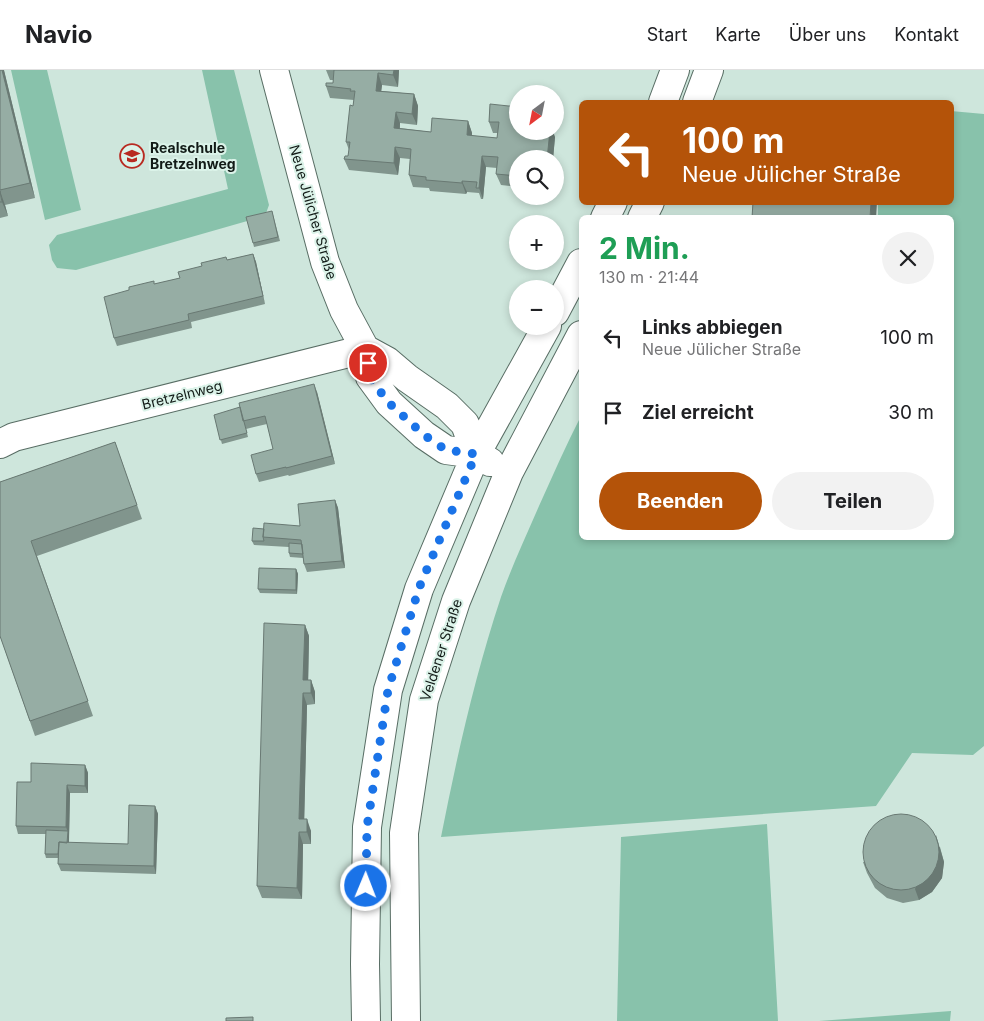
<!DOCTYPE html>
<html lang="de">
<head>
<meta charset="utf-8">
<style>
	body { margin:0; font-family:Inter,sans-serif; background:#f2f2f2; color:#202124; height:100vh; display:flex; flex-direction:column; font-size:19px; white-space:nowrap }
	* { box-sizing:border-box; margin:0 }
	p { font-size:16px; color:#757577 }
	.icon { flex:none; width:28px; height:28px; fill:none; stroke:currentColor; stroke-width:2; stroke-linecap:round; stroke-linejoin:round }
	.map { position:relative; flex:1; overflow:hidden }
	.panel { position:absolute; left:579px; top:145px; width:375px; height:325px; display:flex; flex-direction:column; background:#fff; border-radius:8px; box-shadow:0 2px 8px #0003 }
	.panel>* { flex:none }
	.guide { position:absolute; left:579px; top:30px; width:375px; height:105px; border-radius:8px; box-shadow:0 2px 8px #0003; background:#b45309; color:#fff; overflow:hidden }
	.needle { width:32px; rotate:212deg }
	.controls { position:absolute; left:509px; top:15px; display:grid; gap:10px }
	.controls a { display:grid; place-items:center; width:55px; height:55px; border-radius:50%; background:#fff; box-shadow:0 2px 8px #0003; font-size:25px }
	.pin { position:absolute; display:grid; place-items:center; width:42px; height:42px; color:#fff; margin:-21px; border:2px solid #fff; border-radius:50%; box-shadow:0 1px 5px #0007 }
	.me { position:absolute; width:55px; margin:-28px; rotate:1deg; stroke-linejoin:round; filter:drop-shadow(0 0 4px #0008) }
	.turn { display:flex; align-items:center; gap:18px; height:105px; padding:0 20px; font-size:22px }
	.turn .icon { width:65px; height:65px; stroke-width:2.5 }
	.turn b { display:block; font-size:35px; line-height:42px }
	.round { display:grid; place-items:center; flex:none; width:52px; height:52px; border-radius:26px; background:#f2f2f2 }
	.head { display:flex; align-items:center; justify-content:space-between; height:85px; padding:0 20px }
	h1 { font-size:30px; font-weight:700; line-height:38px; color:#1e9e55 }
	.action { display:flex; gap:10px; margin-top:auto; padding:10px 20px }
	.action a { flex:1; height:58px; border-radius:30px; background:#b45309; color:#fff; font-size:20px; font-weight:700; line-height:58px; text-align:center }
	.action a+a { background:#f2f2f2; color:#202124 }
	ul { padding:0; list-style:none }
	li { display:flex; align-items:center; gap:15px; height:75px; padding:0 20px }
	li div { flex:1 }
	li b { display:block; font-size:19px }
	li em { font-style:normal }
	header { display:flex; align-items:center; gap:30px; box-sizing:border-box; height:70px; padding:0 25px; background:#fff; border-bottom:1px solid #e0e0e0 }
	header strong { font-size:24px }
	nav { display:flex; gap:28px; margin-inline-start:auto; font-size:18px }
	.map>svg:first-child { display:block }
</style>
</head>
<body>
<header>
<strong>Navio</strong>
<nav><a>Start</a><a>Karte</a><a>Über uns</a><a>Kontakt</a></nav>
</header>
<div class="map">
<svg width="984" height="951" viewBox="0 0 984 951">
	<rect width="100%" height="100%" fill="#cee6dc"/>
	<!-- green -->
	<path fill="#88c2ab" d="M11 0H47L81 140 45 150Z
		M202 0H234L269 135 265 146 76 200 57 198 52 190 49 175 57 165 228 119Z
		M951 41 984 44V676L973 685 912 683 876 736 441 767C457 686 475 605 501 527 512 496 526 466 539 436 553 405 566 375 581 346V468H951V148L878 147V133L951 132Z
		M767 754 778 951H617L621 767Z
		M951 941 950 951H819Z"/>
	<g fill="none" stroke-linecap="round" stroke-linejoin="round">
		<!-- street casing -->
		<g stroke="#586d64" stroke-width="30">
			<path id="street" d="M0 374 14 367 365 279"/>
		</g>
		<!-- secondary casing -->
		<g stroke="#586d64" stroke-width="30">
			<path id="secondary" d="M274 0 325 192 344 240 365 279 370 307 389 333 424 365 446 380 476 384 490 392
				M663 32 675 0
				M697 32 709 0
				M605 148 613 132
				M642 148 650 132
				M555 242 581 193
				M365 279 387 291 407 308 447 336 465 354 476 384
				M366 951 365 894 367 757 388 620 419 519 476 384 547 256
				M406 951 404 763 424 630 456 531 509 402 581 265"/>
		</g>
		<!-- street -->
		<use href="#street" stroke="#fff" stroke-width="28"/>
		<!-- secondary -->
		<use href="#secondary" stroke="#fff" stroke-width="28"/>
	</g>
	<!-- wall -->
	<path fill="#81958d" d="M0 0 4 1 35 128 5 135 8 146 0 148Z
		M326 0H399L398 17 382 15 381 21 414 24 418 36 417 55 400 53V58L431 62 468 51 472 63V66L497 68 498 63H493L489 52 490 34 555 67 553 89H518V117L501 115 496 104 497 98 486 97 483 129H481L479 123 467 122 466 124 430 121 429 118 413 117 409 105 410 89 400 88 398 105 349 100 344 89 348 86 349 80 346 72 354 30 330 28 326 16 333 13V10H330Z
		M272 141 280 171 254 177 253 173Z
		M253 184 256 192 265 234 191 252 192 258 117 276 114 268 155 214 180 208 227 190Z
		M317 322 335 394 289 406 288 405 259 412 256 404 273 379 267 354 246 359 248 367 222 374 214 345Z
		M115 372 142 449 37 486 93 646 35 666 0 566V412Z
		M335 430 338 438 345 498 307 502 304 494 303 488 290 487 289 483V477L254 475 252 471 264 459 300 456Z
		M296 499 298 504 297 524 260 523 258 519Z
		M305 555 309 566 308 610H311L315 622V634L307 635 304 749 311 761V774H303L302 829 262 828 257 816Z
		M85 695 88 703V723H70L69 773 128 774 155 736 158 744 156 804 61 801 58 794V788H46L45 784 46 764H18L16 756 31 712Z
		M940 777 944 792 942 808 932 822 919 830 903 833 887 828 875 818 867 803 863 792Z"/>
	<!-- shaded-wall -->
	<path fill="#697973" d="M2 0H4L35 128 30 113Z
		M394 0H399L398 17 393 5Z
		M378 3 382 15 380 32 376 21Z
		M414 24 418 36 417 55 412 44Z
		M396 42 400 53 399 70 394 58Z
		M468 51 472 63 471 77 467 65Z
		M548 61H553L555 67 553 89H547Z
		M395 77 400 88 398 105 394 93Z
		M482 86 486 97 483 129 479 118Z
		M462 111 467 122 466 124 462 113Z
		M0 121 5 135 8 146 2 132Z
		M871 132H877L876 148H870Z
		M253 184 256 192 265 234 263 226Z
		M314 314 317 322 335 394 332 386Z
		M335 430 338 438 345 498 342 491Z
		M296 499 298 504 297 524 296 520Z
		M305 555 309 566 308 621 303 610Z
		M311 610 315 622V634L311 623Z
		M303 623 307 635 304 761 299 749Z
		M85 695 88 703V723L85 716Z
		M67 715 70 723 69 765 66 757Z
		M155 736 158 744 156 804 154 796Z
		M307 749 311 761V774L307 762Z
		M68 761 69 765V781L67 777Z
		M299 762 303 774 302 829 297 818Z
		M936 765 944 792 942 808 932 822 919 830 915 819Z"/>
	<!-- building -->
	<path fill="#96ada4" stroke="#697973" d="M0 0H2L30 113 0 120Z
		M334 0H394L393 5 378 3 376 21 414 24 412 44 396 42 394 58 431 62 432 48 468 51 467 65 497 68 499 52H489L490 34 518 37V61H550L547 89H518V106L496 104 498 87 482 86 479 118H476L477 112 462 111V113L426 110V107L409 105 411 79 395 77 394 93 344 89 345 86H348L350 72H346L350 35 353 36 355 21H350L351 19 326 16V13H333Z
		M0 121 2 132H0Z
		M753 132H871L870 148H752Z
		M272 141 278 167 253 173 246 147Z
		M253 184 263 226 188 244 189 250 114 268 104 227 129 220V217L154 211V214L180 208 178 202 202 196 201 193 226 187 227 190Z
		M314 314 332 386 286 398V397L256 404 251 385 273 379 265 346 243 351 239 333Z
		M240 337 247 363 220 370 214 345Z
		M115 372 137 435 31 471 88 631 30 651 0 566V412Z
		M335 430 342 491 304 494 301 470 263 467 264 453 300 456 298 434Z
		M253 458 264 459 263 467 264 471H252Z
		M289 473 302 474 303 484 289 483Z
		M259 498 296 499V520L258 519Z
		M264 553 305 555 303 610H311V623H303L299 749H307V762H299L297 818 257 816Z
		M31 693 85 695V716L67 715 66 757 16 756 17 712H31Z
		M129 735 155 736 154 796 58 794 59 772 128 774Z
		M863 782a38 38 0 1 1 76 0a38 38 0 1 1-76 0Z
		M46 760 68 761 67 773 59 772 58 784H45Z
		M253 947V951H226V948Z"/>
	<g fill="none" stroke-linecap="round" stroke-linejoin="round">
		<!-- route -->
		<path stroke="#1a73e8" stroke-width="9" stroke-dasharray="0 16.2" d="M366 816 367 757 388 620 419 518 476 384 446 380 424 365 389 333 370 308 368 293"/>
	</g>
	<!-- icons -->
	<defs>
		<g id="school-ring" transform="scale(1.25)"><circle r="9.5" fill="#dbf3e9" stroke="#b82a21" stroke-width="1.5"/><path d="M0-5L7-2L0 1L-7-2ZM-4 1L0 2.5L4 1V4Q0 6-4 4Z" fill="#b82a21"/></g>
	</defs>
	<g fill-rule="evenodd">
		<use href="#school-ring" x="132" y="86"/>
	</g>
	<g text-anchor="middle" stroke-width="4" stroke-linejoin="round" paint-order="stroke">
		<!-- poi labels -->
		<g font-size="14" font-weight="bold" fill="#121b17" stroke="#dbf3e9" text-anchor="start">
			<text x="150" y="83">Realschule<tspan x="150" dy="16">Bretzelnweg</tspan></text>
		</g>
		<!-- street labels -->
		<g font-size="14" fill="#121b17" stroke="#dbf3e9">
			<text transform="translate(313 142) rotate(74)" y="5">Neue Jülicher Straße</text>
			<text transform="translate(182 325) rotate(-14)" y="5">Bretzelnweg</text>
			<text transform="translate(441 580) rotate(-72)" y="5">Veldener Straße</text>
		</g>
	</g>
</svg>
<div class="controls">
<a><svg class="needle" viewBox="-14 -14 28 28"><path d="M0-13l5 13h-10z" fill="#e53935"/><path d="M0 13l5-13h-10z" fill="#757577"/></svg></a>
<a><svg class="icon" aria-label="search" viewBox="0 0 24 24"><circle cx="10" cy="10" r="6"/><path d="M15 15l6 6"/></svg></a>
<a>+</a>
<a>−</a>
</div>
<div class="pin" style="left:368px;top:293px;background:#d93025"><svg class="icon" aria-label="arrive" viewBox="0 0 24 24"><path d="M6 21V4h12l-3 4 3 4H6"/></svg></div>
<svg class="me" style="left:366px;top:816px" viewBox="-20 -20 40 40"><circle r="17" fill="#1a73e8" stroke="#fff" stroke-width="3"/><path d="M0-11L8 9 0 5-8 9z" fill="#fff"/></svg>
<div class="guide">
<div class="turn"><svg class="icon" aria-label="left" viewBox="0 0 24 24"><path d="M17 20v-9H6M10 6l-5 5 5 5"/></svg><div><b>100 m</b>Neue Jülicher Straße</div></div>
</div>
<section class="panel">
<div class="head"><div><h1>2 Min.</h1><p>130 m · 21:44</p></div><a class="round"><svg class="icon" aria-label="close" viewBox="0 0 24 24"><path d="M6 6l12 12M18 6L6 18"/></svg></a></div>
<ul>
<li><svg class="icon" aria-label="left" viewBox="0 0 24 24"><path d="M17 20v-9H6M10 6l-5 5 5 5"/></svg><div><b>Links abbiegen</b><p>Neue Jülicher Straße</p></div><em>100 m</em></li>
<li><svg class="icon" aria-label="arrive" viewBox="0 0 24 24"><path d="M6 21V4h12l-3 4 3 4H6"/></svg><div><b>Ziel erreicht</b></div><em>30 m</em></li>
</ul>
<div class="action"><a>Beenden</a><a>Teilen</a></div>
</section>
</div>
</body>
</html>
